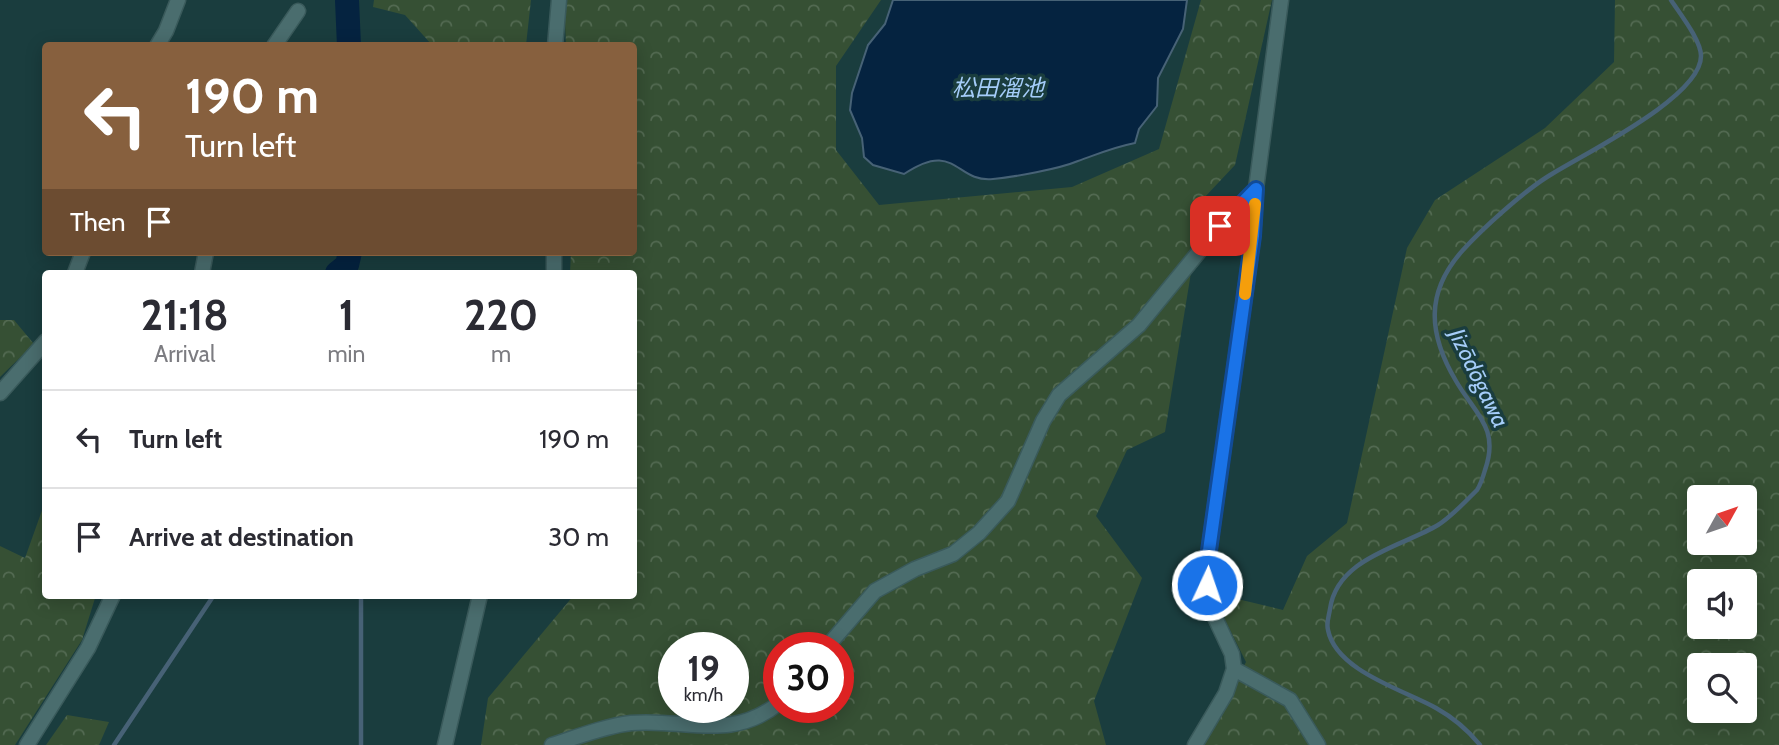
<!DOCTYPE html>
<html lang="en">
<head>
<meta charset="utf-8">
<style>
	body { margin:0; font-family:Cabin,"Noto Sans JP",sans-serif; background:#f7f7f7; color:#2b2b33; height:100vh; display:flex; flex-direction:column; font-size:26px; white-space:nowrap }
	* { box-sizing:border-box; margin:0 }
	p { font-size:23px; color:#7c7c81 }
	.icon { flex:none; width:38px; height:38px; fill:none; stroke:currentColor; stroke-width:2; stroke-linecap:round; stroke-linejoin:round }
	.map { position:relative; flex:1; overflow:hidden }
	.drawer { position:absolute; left:42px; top:270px; width:595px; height:329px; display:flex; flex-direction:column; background:#fff; border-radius:7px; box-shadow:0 4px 18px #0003 }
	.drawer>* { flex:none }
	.guide { position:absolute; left:42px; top:42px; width:595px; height:214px; border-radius:7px; box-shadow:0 4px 18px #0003; background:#87603e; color:#fff; overflow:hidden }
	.needle { width:46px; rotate:50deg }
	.fabs { position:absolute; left:1687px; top:485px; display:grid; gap:14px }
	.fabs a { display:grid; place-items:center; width:70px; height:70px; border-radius:7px; background:#fff; box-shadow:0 4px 18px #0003; font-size:35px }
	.speed { position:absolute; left:658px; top:632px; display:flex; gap:14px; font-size:35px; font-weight:700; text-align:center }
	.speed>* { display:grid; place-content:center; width:91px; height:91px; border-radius:50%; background:#fff; box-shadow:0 4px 18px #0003; line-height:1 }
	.speed small { font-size:18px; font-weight:400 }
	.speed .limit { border:10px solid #d22; background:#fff; color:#111 }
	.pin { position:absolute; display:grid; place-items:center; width:60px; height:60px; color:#fff; margin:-30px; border-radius:14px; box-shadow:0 4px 10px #0006 }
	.me { position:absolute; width:77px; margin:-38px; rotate:3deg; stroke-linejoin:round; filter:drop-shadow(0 0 5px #0008) }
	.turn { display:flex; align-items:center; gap:24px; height:147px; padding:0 28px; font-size:32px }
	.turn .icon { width:91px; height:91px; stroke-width:2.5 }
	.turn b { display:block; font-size:49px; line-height:60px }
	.then { display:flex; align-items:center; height:66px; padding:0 28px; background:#0003; gap:14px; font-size:26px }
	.eta { display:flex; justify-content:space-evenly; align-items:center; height:119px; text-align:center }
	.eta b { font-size:42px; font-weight:700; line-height:49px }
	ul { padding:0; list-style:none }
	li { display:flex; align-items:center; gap:21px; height:98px; padding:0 28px; border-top:2px solid #e1e1e2 }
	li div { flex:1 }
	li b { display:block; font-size:26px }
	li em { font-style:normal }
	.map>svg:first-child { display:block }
</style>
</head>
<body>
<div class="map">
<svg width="1779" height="745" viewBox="0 0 1779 745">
	<defs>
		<pattern id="forest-crowns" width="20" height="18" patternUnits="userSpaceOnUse" patternTransform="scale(1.75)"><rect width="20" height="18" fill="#365034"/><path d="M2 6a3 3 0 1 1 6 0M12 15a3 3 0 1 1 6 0" fill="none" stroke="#536a52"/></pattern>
	</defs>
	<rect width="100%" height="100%" fill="#1a3d3e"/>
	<!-- forest -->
	<path fill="url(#forest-crowns)" fill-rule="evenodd" d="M374 0H531L526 45H432L405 15 373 7Z
		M564 0H881L836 66V150L879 205 1072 187 1159 149 1201 0H1272L1235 165 1203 199 1165 432 1127 450 1096 516 1142 578 1094 701 1106 745H481L488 698 574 595H634V273H570L571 252H634V46L566 45ZM674 648H733V707H674ZM779 648H838V707H779Z
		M1615 0H1779V745H1202L1246 662 1225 620V596L1283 610 1307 556 1347 523 1407 248 1435 200 1545 128 1614 62ZM1699 497H1745V542H1699ZM1699 581H1745V626H1699ZM1699 665H1745V710H1699Z
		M0 320H14L34 344 0 377Z
		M45 502 46 595H96L82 640 15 745H0V546L25 558Z
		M67 715 109 722 99 745H46Z"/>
	<!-- water -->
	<path fill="#052340" stroke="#476276" stroke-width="2" d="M893 0H1187L1183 29 1158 78 1157 106 1139 129 1135 143C1114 147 1098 154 1078 161 1059 169 1014 177 993 179 955 183 956 139 904 174L873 165 864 157 862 138 850 110 852 93 868 45 885 24Z"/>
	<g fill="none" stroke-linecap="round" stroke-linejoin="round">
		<!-- stream -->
		<path stroke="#476276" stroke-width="4.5" d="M114 745 214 595
			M361 745V595
			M1480 745C1467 729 1454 718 1436 708 1404 690 1336 671 1328 630 1326 623 1329 616 1330 609 1337 558 1401 547 1438 525 1451 517 1466 501 1477 490 1481 484 1483 477 1485 470 1500 428 1475 414 1456 381 1428 334 1425 292 1463 250 1483 228 1522 193 1547 177 1581 155 1701 98 1701 56 1701 40 1680 14 1671 0"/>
		<!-- river -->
		<path stroke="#052340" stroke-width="24" d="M347 0 349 46
			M337 273 347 265 350 252"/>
		<!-- minor casing -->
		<g stroke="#3a5a5b" stroke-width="17">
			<path id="minor" d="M157 46 166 31 178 0
				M274 46 298 11
				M555 46 559 0
				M554 252V273
				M75 273 83 252
				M202 273 206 252
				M0 393 46 341
				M826 648 875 591 915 569 953 554 979 533 1008 501 1043 421 1059 395 1139 325 1220 226 1256 189
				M1234 669 1290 700 1318 745
				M27 745 88 648 113 595
				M445 745 480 595
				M552 745C577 737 605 726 631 723 685 718 731 742 779 703
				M1195 745 1226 693 1234 669 1232 654 1211 609 1207 565 1253 236 1256 189 1281 0"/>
		</g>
		<!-- minor -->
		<use href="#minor" stroke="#4a6d6e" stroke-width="14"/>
	</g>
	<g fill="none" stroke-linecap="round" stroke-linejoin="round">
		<!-- route casing -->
		<g stroke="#114b97" stroke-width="18">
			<path id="route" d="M1207 585V565L1253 236 1256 189 1220 226"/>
		</g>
		<!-- route -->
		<use href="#route" stroke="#1a73e8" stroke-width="12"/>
		<!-- slow -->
		<path stroke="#f59e0b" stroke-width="12" d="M1245 294 1255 204"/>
	</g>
	<g text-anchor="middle" stroke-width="7" stroke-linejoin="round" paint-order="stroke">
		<!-- water labels -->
		<g font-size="23" font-style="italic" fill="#a5cdf9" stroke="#1a3d3e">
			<text x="998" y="96">松田溜池</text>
			<text transform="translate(1479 378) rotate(64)" y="8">Jizōdōgawa</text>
		</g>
	</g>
</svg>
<div class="fabs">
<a><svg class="needle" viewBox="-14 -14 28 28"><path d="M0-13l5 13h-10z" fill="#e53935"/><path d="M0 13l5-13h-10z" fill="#7c7c81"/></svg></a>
<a><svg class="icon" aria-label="sound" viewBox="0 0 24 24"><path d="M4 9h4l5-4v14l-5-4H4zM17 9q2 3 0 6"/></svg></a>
<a><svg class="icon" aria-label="search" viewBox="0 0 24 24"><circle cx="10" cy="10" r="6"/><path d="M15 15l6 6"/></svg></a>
</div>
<div class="speed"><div>19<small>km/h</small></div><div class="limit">30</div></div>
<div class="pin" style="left:1220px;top:226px;background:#d93025"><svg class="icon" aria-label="arrive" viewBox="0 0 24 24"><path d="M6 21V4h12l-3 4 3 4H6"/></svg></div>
<svg class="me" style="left:1207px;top:585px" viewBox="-20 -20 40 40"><circle r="17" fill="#1a73e8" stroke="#fff" stroke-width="3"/><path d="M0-11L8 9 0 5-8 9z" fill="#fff"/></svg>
<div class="guide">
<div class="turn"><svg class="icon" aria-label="left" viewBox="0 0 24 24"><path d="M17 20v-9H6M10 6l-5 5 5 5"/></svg><div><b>190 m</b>Turn left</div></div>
<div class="then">Then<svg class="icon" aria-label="arrive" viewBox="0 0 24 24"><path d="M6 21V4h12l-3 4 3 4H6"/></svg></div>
</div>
<section class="drawer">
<div class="eta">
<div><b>21:18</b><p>Arrival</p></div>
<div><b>1</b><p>min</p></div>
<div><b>220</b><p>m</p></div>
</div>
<ul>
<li><svg class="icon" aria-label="left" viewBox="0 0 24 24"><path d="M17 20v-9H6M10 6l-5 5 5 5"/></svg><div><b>Turn left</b></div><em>190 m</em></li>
<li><svg class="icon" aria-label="arrive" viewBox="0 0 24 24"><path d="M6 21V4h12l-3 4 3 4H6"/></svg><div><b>Arrive at destination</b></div><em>30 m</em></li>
</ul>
</section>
</div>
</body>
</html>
